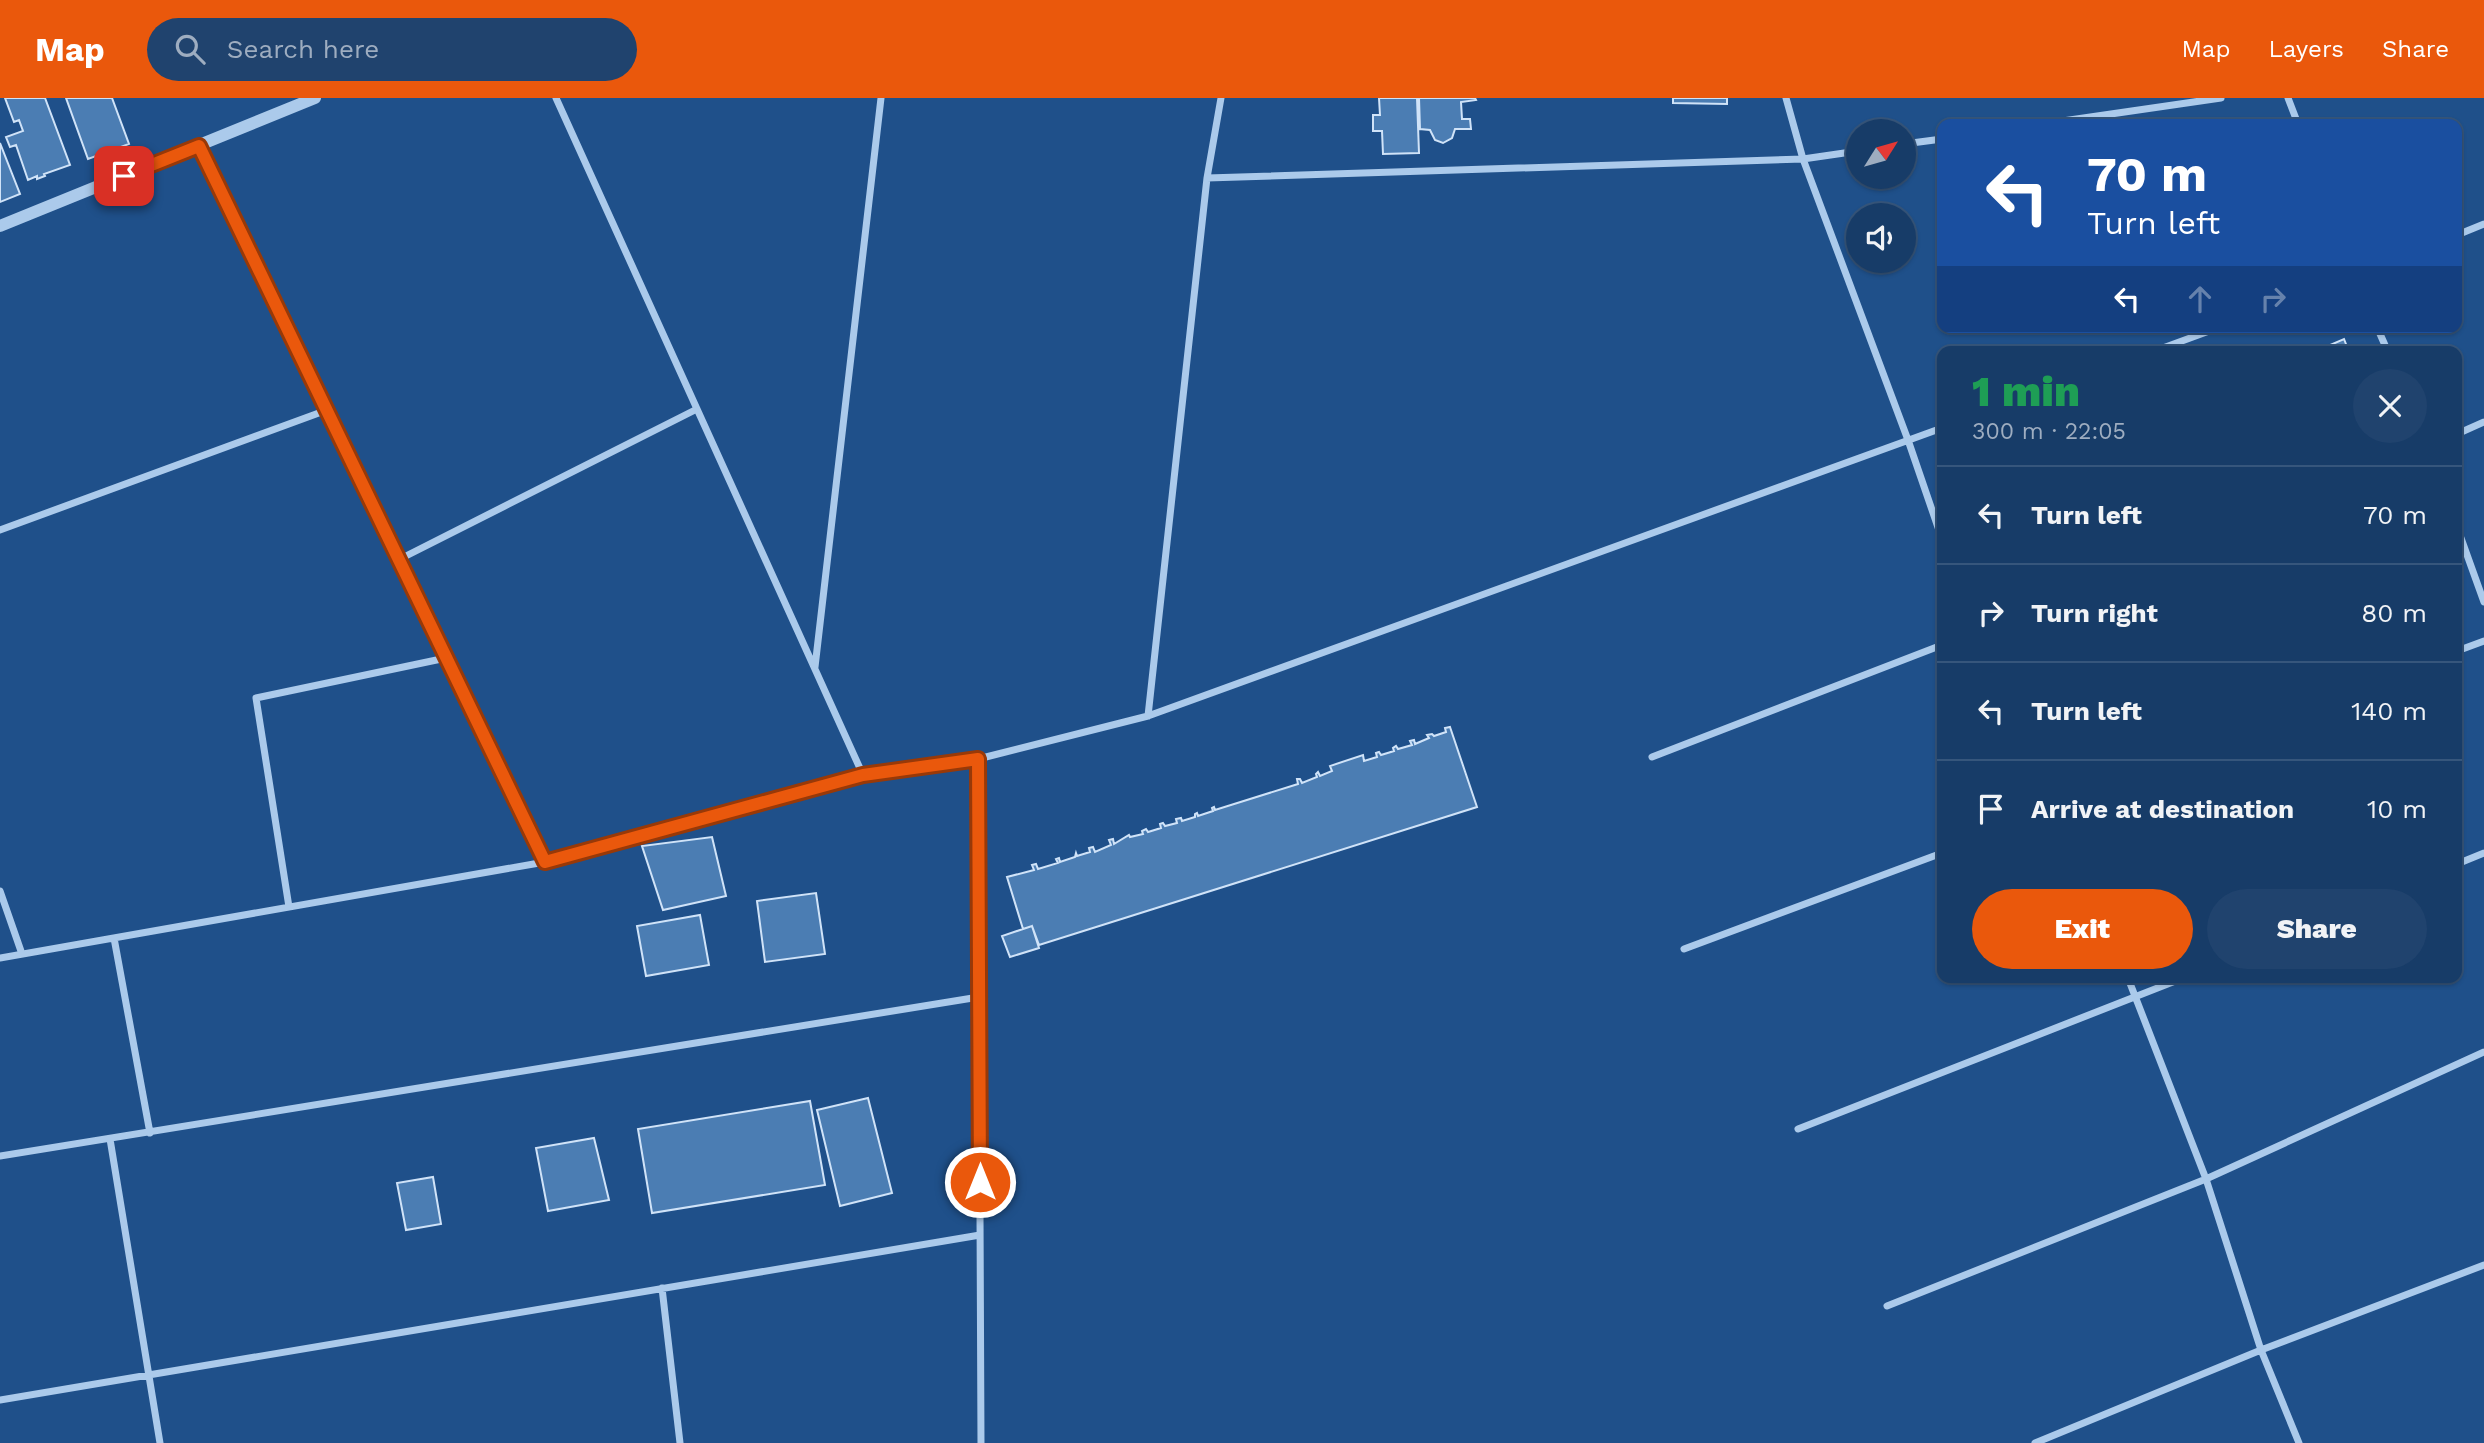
<!DOCTYPE html>
<html lang="en">
<head>
<meta charset="utf-8">
<style>
	body { margin:0; font-family:"Work Sans",sans-serif; background:#20436e; color:#f1f3f6; height:100vh; display:flex; flex-direction:column; font-size:26px; white-space:nowrap }
	* { box-sizing:border-box; margin:0 }
	p { font-size:23px; color:#9eadc0 }
	.icon { flex:none; width:38px; height:38px; fill:none; stroke:currentColor; stroke-width:2; stroke-linecap:round; stroke-linejoin:round }
	.map { position:relative; flex:1; overflow:hidden }
	.drawer { position:absolute; left:1937px; top:248px; width:525px; height:637px; display:flex; flex-direction:column; background:#173c68; border-radius:14px; box-shadow:0 2px 5px #0004,0 0 0 2px #36567c }
	.drawer>* { flex:none }
	.hud { position:absolute; left:1937px; top:21px; width:525px; height:214px; border-radius:14px; box-shadow:0 2px 5px #0004,0 0 0 2px #36567c; background:#1a4fa0; color:#fff; overflow:hidden }
	.needle { width:46px; rotate:53deg }
	.fabs { position:absolute; left:1846px; top:21px; display:grid; gap:14px }
	.fabs a { display:grid; place-items:center; width:70px; height:70px; border-radius:50%; background:#173c68; box-shadow:0 2px 5px #0004,0 0 0 2px #36567c; font-size:35px }
	.pin { position:absolute; display:grid; place-items:center; width:60px; height:60px; color:#fff; margin:-30px; border-radius:14px; box-shadow:0 4px 10px #0006 }
	.me { position:absolute; width:77px; margin:-38px; rotate:0deg; stroke-linejoin:round; filter:drop-shadow(0 0 5px #0008) }
	.turn { display:flex; align-items:center; gap:24px; height:147px; padding:0 35px; font-size:32px }
	.turn .icon { width:91px; height:91px; stroke-width:2.5 }
	.turn b { display:block; font-size:49px; line-height:60px }
	.lanes { display:flex; align-items:center; height:66px; padding:0 35px; background:#0003; justify-content:center; gap:35px; direction:ltr }
	.lanes .off { opacity:.35 }
	.round { display:grid; place-items:center; flex:none; width:74px; height:74px; border-radius:37px; background:#20436e }
	.summary { display:flex; align-items:center; justify-content:space-between; height:119px; padding:0 35px }
	h1 { font-size:42px; font-weight:800; line-height:52px; color:#1e9e55 }
	.primary-button { display:flex; gap:14px; margin-top:auto; padding:14px 35px }
	.primary-button a { flex:1; height:80px; border-radius:42px; background:#ea580c; color:#fff; font-size:28px; font-weight:800; line-height:80px; text-align:center }
	.primary-button a+a { background:#20436e; color:#f1f3f6 }
	ul { padding:0; list-style:none }
	li { display:flex; align-items:center; gap:21px; height:98px; padding:0 35px; border-top:2px solid #36567c }
	li div { flex:1 }
	li b { display:block; font-size:26px }
	li em { font-style:normal }
	header { display:flex; align-items:center; gap:42px; box-sizing:border-box; height:98px; padding:0 35px; background:#ea580c; color:#fff }
	header strong { font-size:33px }
	nav { display:flex; gap:38px; margin-inline-start:auto; font-size:24px }
	.search { width:490px; height:63px; background:#20436e; display:flex; align-items:center; gap:18px; box-sizing:border-box; padding:0 24px; border-radius:38px; color:#9eadc0; font-size:26px }
	.map>svg:first-child { display:block }
</style>
</head>
<body>
<header>
<strong>Map</strong>
<div class="search"><svg class="icon" aria-label="search" viewBox="0 0 24 24"><circle cx="10" cy="10" r="6"/><path d="M15 15l6 6"/></svg>Search here</div>
<nav><a>Map</a><a>Layers</a><a>Share</a></nav>
</header>
<div class="map">
<svg width="2484" height="1345" viewBox="0 0 2484 1345">
	<rect width="100%" height="100%" fill="#1f508a"/>
	<!-- building -->
	<path fill="#4b7db3" stroke="#d0e3f8" stroke-width="2" d="M5 0H45L70 67 44 76 45 78 37 81V78L28 82 16 47 10 49 6 39 23 33 19 22 14 24Z
		M66 0H112L129 46 88 61Z
		M1379 0H1417L1419 55 1383 56 1382 33H1373V17H1380Z
		M1419 0H1475L1476 2 1461 4 1462 21H1470L1471 31H1455L1452 40 1443 45 1435 42 1430 32 1420 31Z
		M1673 0H1727V6L1673 5Z
		M0 45 20 96 0 104Z
		M2344 241 2349 254H2314Z
		M1450 629 1477 709 1039 847 1032 828 1023 831 1007 779 1034 772 1032 767 1036 766 1038 771 1058 765 1056 761 1059 760 1060 764 1075 759 1076 755 1077 758 1090 754 1089 750 1093 749 1095 754 1111 747 1109 742 1113 741 1114 746 1129 737 1130 739 1143 736 1142 733 1146 731 1148 734 1161 730 1160 726 1163 725 1165 728 1177 725 1176 721 1181 720 1182 723 1195 719V716L1197 715 1198 718 1213 713 1212 710 1214 709 1215 712 1298 686 1297 681H1300L1302 685 1317 679 1316 676 1318 674 1320 678 1332 673 1330 668 1363 657 1364 663 1377 659 1376 655 1379 654 1381 657 1394 653 1393 650 1396 648 1398 651 1412 647 1410 643 1414 642 1415 646 1429 640 1427 637 1432 636 1434 638 1446 634 1445 630Z
		M712 739 726 798 663 812 642 748Z
		M816 795 825 856 765 864 757 803Z
		M700 817 709 867 646 878 637 828Z
		M1032 828 1039 850 1010 859 1002 838Z
		M868 1000 892 1095 840 1108 817 1012Z
		M810 1003 825 1087 652 1115 638 1031Z
		M594 1040 609 1102 548 1113 536 1050Z
		M433 1079 441 1126 406 1132 397 1085Z"/>
	<g fill="none" stroke-linecap="round" stroke-linejoin="round">
		<!-- minor -->
		<path stroke="#abcaeb" stroke-width="7" d="M556 0 863 677
			M1786 0 1803 61 1908 342 1942 441
			M2288 0 2298 26
			M2042 26 2221 0
			M1904 46 1942 41
			M199 48 545 764
			M1207 80 1803 61 1858 53
			M2457 137 2484 126
			M2377 229 2388 254
			M2152 254 2220 229
			M2457 336 2484 324
			M2457 429 2484 504
			M0 432 327 312
			M398 462 697 311
			M2457 553 2484 543
			M815 569 881 0
			M1148 618 1207 80 1221 0
			M1652 659 1942 547
			M978 661 981 1345
			M2457 766 2484 755
			M0 793 22 856
			M289 809 256 600 446 560
			M114 840 150 1035
			M1684 851 1942 755
			M0 860 545 764 863 677 978 661 1148 618 1942 330
			M2128 880 2206 1081 2261 1252 2299 1345
			M1798 1031 2183 880
			M110 1041 160 1345
			M0 1058 979 899
			M662 1190 680 1345
			M1887 1208 2206 1081 2484 954
			M0 1302 980 1137
			M2035 1345 2261 1252 2484 1167"/>
		<!-- tertiary -->
		<path stroke="#abcaeb" stroke-width="12" d="M0 128 315 0"/>
	</g>
	<g fill="none" stroke-linecap="round" stroke-linejoin="round">
		<!-- route casing -->
		<g stroke="#983908" stroke-width="18">
			<path id="route" d="M124 78 199 48 545 764 863 677 978 661 980 1084"/>
		</g>
		<!-- route -->
		<use href="#route" stroke="#ea580c" stroke-width="12"/>
	</g>
</svg>
<div class="fabs">
<a><svg class="needle" viewBox="-14 -14 28 28"><path d="M0-13l5 13h-10z" fill="#e53935"/><path d="M0 13l5-13h-10z" fill="#9eadc0"/></svg></a>
<a><svg class="icon" aria-label="sound" viewBox="0 0 24 24"><path d="M4 9h4l5-4v14l-5-4H4zM17 9q2 3 0 6"/></svg></a>
</div>
<div class="pin" style="left:124px;top:78px;background:#d93025"><svg class="icon" aria-label="arrive" viewBox="0 0 24 24"><path d="M6 21V4h12l-3 4 3 4H6"/></svg></div>
<svg class="me" style="left:980px;top:1084px" viewBox="-20 -20 40 40"><circle r="17" fill="#ea580c" stroke="#fff" stroke-width="3"/><path d="M0-11L8 9 0 5-8 9z" fill="#fff"/></svg>
<div class="hud">
<div class="turn"><svg class="icon" aria-label="left" viewBox="0 0 24 24"><path d="M17 20v-9H6M10 6l-5 5 5 5"/></svg><div><b>70 m</b>Turn left</div></div>
<div class="lanes"><svg class="icon" aria-label="left" viewBox="0 0 24 24"><path d="M17 20v-9H6M10 6l-5 5 5 5"/></svg><svg class="icon off" aria-label="ahead" viewBox="0 0 24 24"><path d="M12 20V5M6 11l6-6 6 6"/></svg><svg class="icon off" aria-label="right" viewBox="0 0 24 24"><path d="M7 20v-9h11M14 6l5 5-5 5"/></svg></div>
</div>
<section class="drawer">
<div class="summary"><div><h1>1 min</h1><p>300 m · 22:05</p></div><a class="round"><svg class="icon" aria-label="close" viewBox="0 0 24 24"><path d="M6 6l12 12M18 6L6 18"/></svg></a></div>
<ul>
<li><svg class="icon" aria-label="left" viewBox="0 0 24 24"><path d="M17 20v-9H6M10 6l-5 5 5 5"/></svg><div><b>Turn left</b></div><em>70 m</em></li>
<li><svg class="icon" aria-label="right" viewBox="0 0 24 24"><path d="M7 20v-9h11M14 6l5 5-5 5"/></svg><div><b>Turn right</b></div><em>80 m</em></li>
<li><svg class="icon" aria-label="left" viewBox="0 0 24 24"><path d="M17 20v-9H6M10 6l-5 5 5 5"/></svg><div><b>Turn left</b></div><em>140 m</em></li>
<li><svg class="icon" aria-label="arrive" viewBox="0 0 24 24"><path d="M6 21V4h12l-3 4 3 4H6"/></svg><div><b>Arrive at destination</b></div><em>10 m</em></li>
</ul>
<div class="primary-button"><a>Exit</a><a>Share</a></div>
</section>
</div>
</body>
</html>
